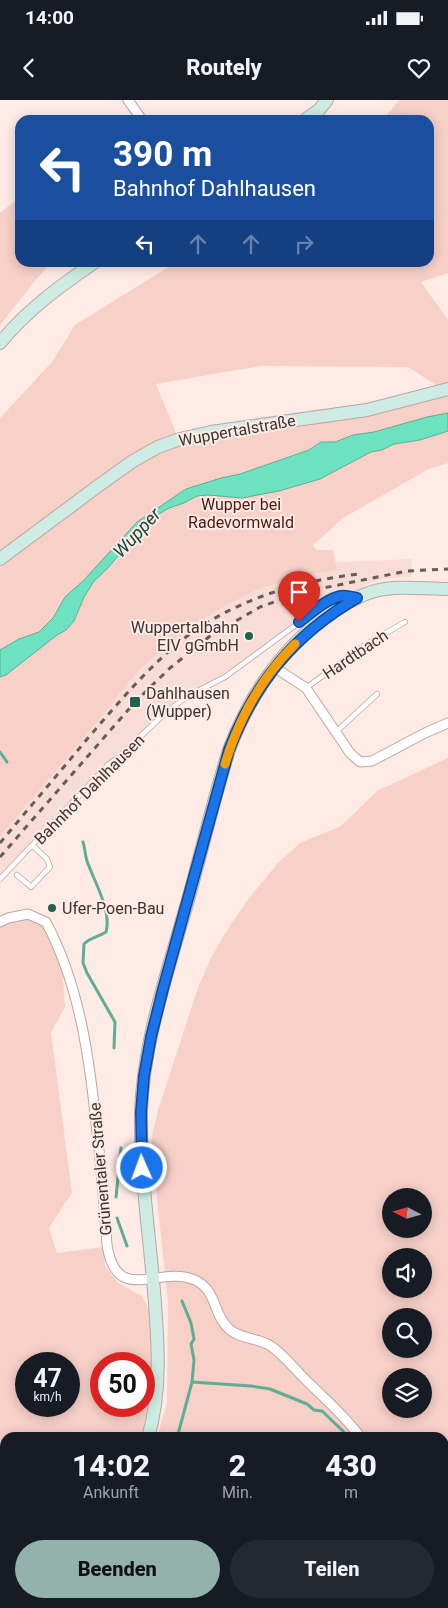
<!DOCTYPE html>
<html lang="de">
<head>
<meta charset="utf-8">
<style>
	body { margin:0; font-family:Roboto,sans-serif; background:#242831; color:#f1f3f6; height:100vh; display:flex; flex-direction:column; font-size:19px; white-space:nowrap }
	* { box-sizing:border-box; margin:0 }
	p { font-size:16px; color:#9ea1a6 }
	.icon { flex:none; width:28px; height:28px; fill:none; stroke:currentColor; stroke-width:2; stroke-linecap:round; stroke-linejoin:round }
	.map { position:relative; flex:1; overflow:hidden }
	.panel { position:absolute; left:0px; top:1332px; width:449px; height:176px; display:flex; flex-direction:column; background:#171b24; border-radius:15px 15px 0 0; box-shadow:0 2px 12px #0003 }
	.panel>* { flex:none }
	.top-card { position:absolute; left:15px; top:15px; width:419px; height:152px; border-radius:15px; box-shadow:0 2px 12px #0003; background:#1a4fa0; color:#fff; overflow:hidden }
	.needle { width:32px; rotate:276deg }
	.controls { position:absolute; left:382px; top:1088px; display:grid; gap:10px }
	.controls a { display:grid; place-items:center; width:50px; height:50px; border-radius:50%; background:#171b24; box-shadow:0 2px 12px #0003; font-size:25px }
	.speed { position:absolute; left:15px; top:1252px; display:flex; gap:10px; font-size:25px; font-weight:700; text-align:center }
	.speed>* { display:grid; place-content:center; width:65px; height:65px; border-radius:50%; background:#171b24; box-shadow:0 2px 12px #0003; line-height:1 }
	.speed small { font-size:12px; font-weight:400 }
	.speed .limit { border:8px solid #d22; background:#fff; color:#111 }
	.pin { position:absolute; display:grid; place-items:center; width:42px; height:42px; color:#fff; margin:-51px -21px; border-radius:50% 50% 50% 0; rotate:-45deg; box-shadow:0 0 5px #0007 }
	.pin .icon { rotate:45deg }
	.me { position:absolute; width:55px; margin:-28px; rotate:358deg; stroke-linejoin:round; filter:drop-shadow(0 0 4px #0008) }
	.turn { display:flex; align-items:center; gap:18px; height:105px; padding:0 15px; font-size:22px }
	.turn .icon { width:65px; height:65px; stroke-width:2.5 }
	.turn b { display:block; font-size:35px; line-height:42px }
	.lanes { display:flex; align-items:center; height:48px; padding:0 15px; background:#0003; justify-content:center; gap:25px; direction:ltr }
	.lanes .off { opacity:.35 }
	.eta { display:flex; justify-content:space-evenly; align-items:center; height:85px; text-align:center }
	.eta b { font-size:30px; font-weight:800; line-height:35px }
	.cta { display:flex; gap:10px; margin-top:auto; padding:10px 15px }
	.cta a { flex:1; height:58px; border-radius:30px; background:#93b2ac; color:#111; font-size:20px; font-weight:800; line-height:58px; text-align:center }
	.cta a+a { background:#242831; color:#f1f3f6 }
	.status { display:flex; justify-content:space-between; align-items:center; height:35px; padding:0 25px; background:#171b24; direction:ltr }
	.status svg { height:14px; fill:currentColor }
	header { display:flex; justify-content:space-between; align-items:center; height:65px; padding:0 15px; background:#171b24; font-size:22px; font-weight:800 }
	.map>svg:first-child { display:block }
</style>
</head>
<body>
<div class="status"><b>14:00</b><svg viewBox="0 0 49 12"><path d="M0 12V9h3v3zM5 12V6h3v6zM10 12V3h3v9zM15 12V0h3v12zM26 1h20v11H26zM47 4h2v5h-2z"/></svg></div>
<header><svg class="icon" aria-label="back" viewBox="0 0 24 24"><path d="M15 5l-7 7 7 7"/></svg>Routely<svg class="icon" aria-label="heart" viewBox="0 0 24 24"><path d="M12 20l-8-8c-3-5 5-10 8-4 3-6 11-1 8 4z"/></svg></header>
<div class="map">
<svg width="448" height="1508" viewBox="0 0 448 1508">
	<rect width="100%" height="100%" fill="#feebe6"/>
	<!-- built -->
	<path fill="#f8ddd7" d="M412 459 411 477 383 479 365 485 357 498 342 495 327 502 225 577 186 597 109 664 0 779V712L184 516 316 463Z"/>
	<!-- green -->
	<path fill="#f7d0c8" fill-rule="evenodd" d="M399 0H448V173L421 182 448 220V286L441 288 408 267 261 266 156 284 177 335 0 456V318L52 262 75 225 175 163 429 162V20H383Z
		M20 97V162L51 163 34 182 0 225V113Z
		M448 293V363L429 369 343 418 312 446 317 450H333L337 470 295 477 256 490 219 509 164 548 136 573 88 633 0 736V461L104 383 180 342 355 317 393 310Z
		M448 658V1508H8L17 1504H444V1338L157 1337 167 1303 168 1202 151 1042 158 1010 198 888 211 858 231 824 250 797 278 763 300 743 341 726 377 691ZM391 1096H424V1129H391ZM391 1156H424V1189H391ZM391 1216H424V1249H391ZM391 1276H424V1309H391Z
		M27 816 46 823 62 865 65 907 51 933 72 1093 49 1128 57 1153 104 1147 105 1166 118 1183 142 1196 151 1213 152 1290 141 1337 5 1338V1497L0 1499V823ZM26 1264H69V1306H26ZM101 1264H144V1306H101Z"/>
	<!-- water -->
	<path fill="#6ce2c1" stroke="#5eae96" d="M448 313V331L420 340 394 344 382 350 371 352 320 379 279 391 242 398 208 395 197 396 184 403 169 408 159 414 151 425 131 441 107 469 94 481 84 497 74 521 66 530 57 535 6 575 0 577V550L19 539 39 532 53 518 65 497 84 480 137 422 186 389 221 378 240 374 309 350 321 342H335L353 335 374 332 427 317Z"/>
	<g fill="none" stroke-linecap="round" stroke-linejoin="round">
		<!-- stream -->
		<path stroke="#5eae96" stroke-width="3" d="M0 652 7 662
			M83 742C85 748 85 755 87 761 94 781 112 811 106 832 98 837 90 838 84 844L83 863 87 873 115 922 114 948
			M116 1097 121 1048
			M117 1118 127 1146
			M192 1282 251 1286 270 1289 307 1304 314 1310 322 1311 346 1334
			M177 1338 192 1282 194 1260 191 1244 194 1239 191 1223 182 1201
			M444 1388 448 1384
			M444 1402 448 1405
			M43 1508 48 1504"/>
		<!-- service casing -->
		<g stroke="#b9a7a3" stroke-width="6">
			<path id="service" d="M306 588 362 547 405 522
				M336 632 377 594
				M17 775 31 787 50 767 47 759 33 746
				M0 779 109 664 119 657 163 615 186 597 225 577 327 502 342 495 353 497"/>
		</g>
		<!-- minor casing -->
		<g stroke="#b9a7a3" stroke-width="11">
			<path id="minor" d="M128 0 142 20
				M274 567 306 588 350 653 360 662 372 661 425 633 448 623
				M0 822 8 818 28 814 46 822C79 884 89 955 96 1023 101 1064 104 1104 107 1145 117 1207 159 1164 195 1180 217 1190 213 1215 229 1229 240 1239 258 1238 271 1246 285 1256 296 1271 309 1283 327 1301 346 1317 361 1338
				M444 1452 448 1456"/>
		</g>
		<!-- secondary casing -->
		<g stroke="#b9a7a3" stroke-width="14">
			<path id="secondary" d="M305 20 319 10 327 0
				M0 243C27 210 60 186 95 162
				M0 459 98 386 133 361 158 347 180 339 211 332 367 310 448 289
				M148 1338C162 1290 158 1240 154 1191 149 1132 140 1073 141 1013 143 943 167 874 186 807 201 754 213 701 229 650 250 594 284 545 334 511 347 503 360 495 375 491 398 485 424 489 448 489
				M0 1505 5 1503"/>
		</g>
		<!-- service -->
		<use href="#service" stroke="#fff" stroke-width="4.5"/>
		<!-- minor -->
		<use href="#minor" stroke="#fff" stroke-width="9"/>
		<!-- secondary -->
		<use href="#secondary" stroke="#ceece3" stroke-width="12"/>
		<!-- rail -->
		<path stroke="#665c5a" stroke-width="3" stroke-dasharray="6 6" stroke-linecap="butt" d="M0 743C29 708 59 673 88 638 119 602 149 566 186 537 237 499 298 481 359 474
			M0 757 135 602 170 568 210 536 260 507 299 493 407 471 448 469"/>
	</g>
	<g fill="none" stroke-linecap="round" stroke-linejoin="round">
		<!-- route casing -->
		<g stroke="#114b97" stroke-width="12">
			<path id="route" d="M142 1068 141 1012 144 976 151 937 163 889 229 650C255 582 295 534 357 498 352 497 346 495 341 496 326 499 311 513 299 522"/>
		</g>
		<!-- route -->
		<use href="#route" stroke="#1a73e8" stroke-width="9"/>
		<!-- slow -->
		<path stroke="#f59e0b" stroke-width="9" d="M225 664C239 618 261 578 295 544"/>
	</g>
	<!-- markers -->
	<g fill="#216251" stroke="#feebe6" stroke-width="2">
		<circle cx="249" cy="536" r="5"/>
		<rect x="129" y="596" width="12" height="12" rx="2.5"/>
		<circle cx="52" cy="808" r="5"/>
	</g>
	<g text-anchor="middle" stroke-width="4" stroke-linejoin="round" paint-order="stroke">
		<!-- street labels -->
		<g font-size="16" fill="#3c3433" stroke="#feebe6">
			<text transform="translate(237 330) rotate(-10)" y="6">Wuppertalstraße</text>
			<text transform="translate(355 554) rotate(-34)" y="6">Hardtbach</text>
			<text transform="translate(89 689) rotate(-45)" y="6">Bahnhof Dahlhausen</text>
			<text transform="translate(100 1069) rotate(-95)" y="6">Grünentaler Straße</text>
		</g>
		<!-- park labels -->
		<g font-size="16" fill="#50170c" stroke="#feebe6">
			<text x="241" y="410">Wupper bei<tspan x="241" dy="18">Radevormwald</tspan></text>
		</g>
		<!-- poi labels -->
		<g font-size="16" fill="#3c3433" stroke="#feebe6" text-anchor="start">
			<text x="239" y="533" text-anchor="end">Wuppertalbahn<tspan x="239" dy="18">EIV gGmbH</tspan></text>
			<text x="146" y="599">Dahlhausen<tspan x="146" dy="18">(Wupper)</tspan></text>
			<text x="62" y="814">Ufer-Poen-Bau</text>
		</g>
		<!-- water labels -->
		<g font-size="18" font-style="italic" fill="#134739" stroke="#feebe6">
			<text transform="translate(137 433) rotate(-47)" y="6">Wupper</text>
		</g>
	</g>
</svg>
<div class="controls">
<a><svg class="needle" viewBox="-14 -14 28 28"><path d="M0-13l5 13h-10z" fill="#e53935"/><path d="M0 13l5-13h-10z" fill="#9ea1a6"/></svg></a>
<a><svg class="icon" aria-label="sound" viewBox="0 0 24 24"><path d="M4 9h4l5-4v14l-5-4H4zM17 9q2 3 0 6"/></svg></a>
<a><svg class="icon" aria-label="search" viewBox="0 0 24 24"><circle cx="10" cy="10" r="6"/><path d="M15 15l6 6"/></svg></a>
<a><svg class="icon" aria-label="layers" viewBox="0 0 24 24"><path d="M12 4l9 5-9 5-9-5zM3 14l9 5 9-5"/></svg></a>
</div>
<div class="speed"><div>47<small>km/h</small></div><div class="limit">50</div></div>
<div class="pin" style="left:299px;top:522px;background:#d93025"><svg class="icon" aria-label="arrive" viewBox="0 0 24 24"><path d="M6 21V4h12l-3 4 3 4H6"/></svg></div>
<svg class="me" style="left:142px;top:1068px" viewBox="-20 -20 40 40"><circle r="17" fill="#1a73e8" stroke="#fff" stroke-width="3"/><path d="M0-11L8 9 0 5-8 9z" fill="#fff"/></svg>
<div class="top-card">
<div class="turn"><svg class="icon" aria-label="left" viewBox="0 0 24 24"><path d="M17 20v-9H6M10 6l-5 5 5 5"/></svg><div><b>390 m</b>Bahnhof Dahlhausen</div></div>
<div class="lanes"><svg class="icon" aria-label="left" viewBox="0 0 24 24"><path d="M17 20v-9H6M10 6l-5 5 5 5"/></svg><svg class="icon off" aria-label="ahead" viewBox="0 0 24 24"><path d="M12 20V5M6 11l6-6 6 6"/></svg><svg class="icon off" aria-label="ahead" viewBox="0 0 24 24"><path d="M12 20V5M6 11l6-6 6 6"/></svg><svg class="icon off" aria-label="right" viewBox="0 0 24 24"><path d="M7 20v-9h11M14 6l5 5-5 5"/></svg></div>
</div>
<section class="panel">
<div class="eta">
<div><b>14:02</b><p>Ankunft</p></div>
<div><b>2</b><p>Min.</p></div>
<div><b>430</b><p>m</p></div>
</div>
<div class="cta"><a>Beenden</a><a>Teilen</a></div>
</section>
</div>
</body>
</html>
